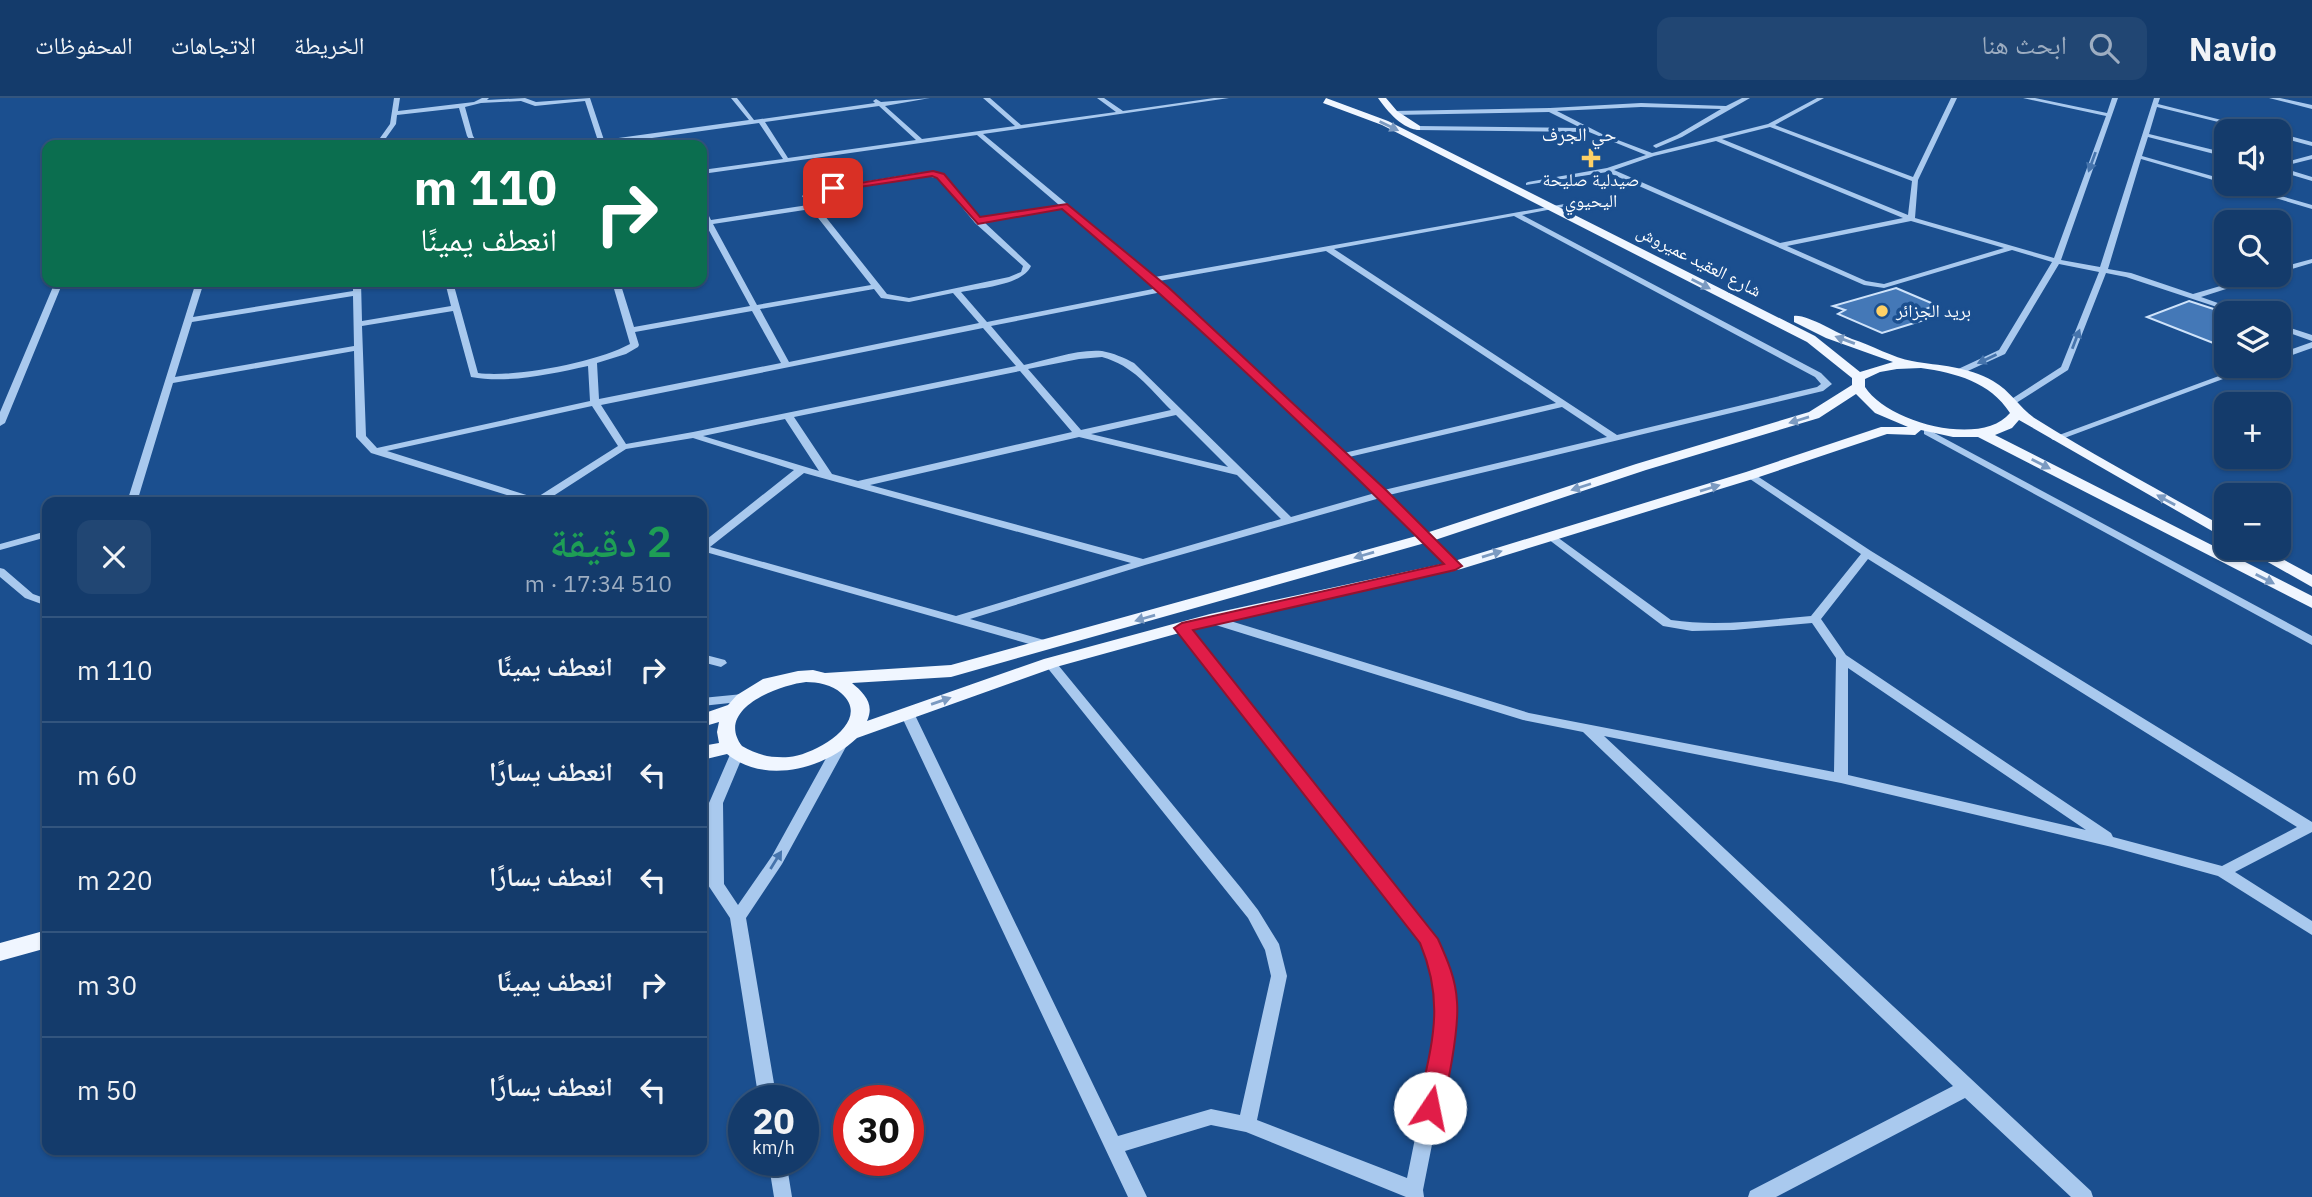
<!DOCTYPE html>
<html lang="ar">
<head>
<meta charset="utf-8">
<style>
	body { margin:0; font-family:"IBM Plex Sans","Noto Naskh Arabic",sans-serif; background:#214673; color:#f1f3f6; direction:rtl; height:100vh; display:flex; flex-direction:column; font-size:26px; white-space:nowrap }
	* { box-sizing:border-box; margin:0 }
	p { font-size:23px; color:#9dadc1 }
	.icon { flex:none; width:38px; height:38px; fill:none; stroke:currentColor; stroke-width:2; stroke-linecap:round; stroke-linejoin:round }
	.map { position:relative; flex:1; overflow:hidden; direction:ltr }
	.details { position:absolute; left:42px; top:399px; width:665px; height:658px; display:flex; flex-direction:column; background:#143b6b; border-radius:14px; box-shadow:0 2px 5px #0004,0 0 0 2px #33557e; direction:rtl }
	.details>* { flex:none }
	.top-card { position:absolute; left:42px; top:42px; width:665px; height:147px; border-radius:14px; box-shadow:0 2px 5px #0004,0 0 0 2px #33557e; direction:rtl; background:#0b6e4f; color:#fff; overflow:hidden }
	.buttons { position:absolute; left:2214px; top:21px; display:grid; gap:14px }
	.buttons a { display:grid; place-items:center; width:77px; height:77px; border-radius:14px; background:#143b6b; box-shadow:0 2px 5px #0004,0 0 0 2px #33557e; font-size:35px }
	.speed { position:absolute; left:728px; top:987px; display:flex; gap:14px; font-size:35px; font-weight:700; text-align:center }
	.speed>* { display:grid; place-content:center; width:91px; height:91px; border-radius:50%; background:#143b6b; box-shadow:0 2px 5px #0004,0 0 0 2px #33557e; line-height:1 }
	.speed small { font-size:18px; font-weight:400 }
	.speed .limit { border:10px solid #d22; background:#fff; color:#111 }
	.pin { position:absolute; display:grid; place-items:center; width:60px; height:60px; color:#fff; margin:-30px; border-radius:14px; box-shadow:0 4px 10px #0006 }
	.me { position:absolute; width:77px; margin:-38px; rotate:11deg; stroke-linejoin:round; filter:drop-shadow(0 0 5px #0008) }
	.turn { display:flex; align-items:center; gap:24px; height:147px; padding:0 35px; font-size:32px }
	.turn .icon { width:91px; height:91px; stroke-width:2.5 }
	.turn b { display:block; font-size:49px; line-height:60px }
	.round { display:grid; place-items:center; flex:none; width:74px; height:74px; border-radius:14px; background:#214673 }
	.headline { display:flex; align-items:center; justify-content:space-between; height:119px; padding:0 35px }
	h1 { font-size:42px; font-weight:600; line-height:52px; color:#1e9e55 }
	ul { padding:0; list-style:none }
	li { display:flex; align-items:center; gap:21px; height:105px; padding:0 35px; border-top:2px solid #33557e }
	li div { flex:1 }
	li b { display:block; font-size:26px }
	li em { font-style:normal }
	header { display:flex; align-items:center; gap:42px; box-sizing:border-box; height:98px; padding:0 35px; background:#143b6b; border-bottom:2px solid #33557e }
	header strong { font-size:33px }
	nav { display:flex; gap:38px; margin-inline-start:auto; font-size:24px }
	.search { width:490px; height:63px; background:#214673; display:flex; align-items:center; gap:18px; box-sizing:border-box; padding:0 24px; border-radius:14px; color:#9dadc1; font-size:26px }
	.map>svg:first-child { display:block }
</style>
</head>
<body>
<header>
<strong>Navio</strong>
<div class="search"><svg class="icon" aria-label="search" viewBox="0 0 24 24"><circle cx="10" cy="10" r="6"/><path d="M15 15l6 6"/></svg>ابحث هنا</div>
<nav><a>الخريطة</a><a>الاتجاهات</a><a>المحفوظات</a></nav>
</header>
<div class="map">
<svg width="2312" height="1099" viewBox="0 0 2312 1099">
	<rect width="100%" height="100%" fill="#1b4f8f"/>
	<!-- building -->
	<path fill="#4478b7" stroke="#cfe3fa" stroke-width="2" d="M1896 190 1936 207 1918 214 1927 221 1882 235 1838 216 1845 212 1833 208Z
		M2189 203 2226 215V250L2147 219Z"/>
	<g fill="none" stroke-linecap="round" stroke-linejoin="round">
		<!-- minor -->
		<path fill="#a9c9ee" fill-rule="evenodd" d="M394 0H400L398 13 474 4 482 0H489L487 2 525 0 536 4 590 0 604 42 749 22 731 0H737L754 22 875 5 873 3 876 1 881 4 930 0 885 8 922 41 1015 28 983 0H990L1021 27 1116 14 1097 0H1104L1123 13 1214 0H1229L983 36 1155 179 1570 105 1572 106 1568 108 1522 117 1821 275 1832 286 1823 293 1389 397 1459 466 1461 468 1459 470H1451L1380 400 1145 467 970 521 1051 544 1053 547 1051 550 1047 551 702 453V445L794 372 693 340 626 351 544 404H529L371 355 356 339 354 253 173 285 137 404H127L196 184H204L193 219 353 193V184H361L362 223 451 208 445 184H453L478 275C515 280 597 264 630 246L612 184H620L634 229 750 208 706 127H702V123H704L702 110H705L711 122 808 107 802 98 808 93 924 74 942 77 980 121 1059 107 977 37 702 76V72L783 61 759 25 602 47H579L598 43 585 3 535 8 521 3 481 5 465 9 473 38 479 47H473L467 38 459 10 397 17 396 26 381 47H375L390 26ZM879 8 916 42 788 60 765 24ZM924 78 938 80 975 125 1023 168 1021 174 1009 179 909 200 887 196 809 98 812 96ZM1063 110 1158 190 987 224 961 194C980 190 1023 187 1031 168L984 124ZM811 111 871 187 757 207 713 126ZM1514 118 1815 279 1821 286 1817 289 1617 337 1334 151ZM1326 153 1556 305 1344 355 1159 183ZM874 191 881 200 909 204 953 195 979 225 789 264 760 211ZM1162 194 1375 395 1291 419 1134 265C1125 260 1113 255 1102 253 1077 251 1048 262 1024 267L991 228ZM353 198 354 248 175 279 192 224ZM453 213 471 279C508 286 551 276 588 268L590 303 377 350 366 338 362 228ZM752 213 781 265 599 301 597 265 626 256 638 249 639 247 635 234ZM983 230 1016 268 693 334 626 346 601 307ZM1102 259C1134 268 1148 289 1171 312L1081 332 1028 271 1079 261ZM1020 273 1072 334 858 383 832 376 794 319ZM592 308 618 348 536 400 387 353ZM1562 309 1607 339 1384 392 1349 359ZM1176 317 1228 369 1091 336ZM785 321 819 373 703 338ZM1079 339 1237 377 1281 421 1143 461 870 387ZM804 375 1131 465 956 518 710 449Z
			M1742 0H1750L1682 39 1656 50 1653 48 1654 47 1677 37 1721 11 1641 9 1557 13 1602 36 1652 55 1768 26 1817 0H1824L1775 27 1913 79 1951 0H1957L1918 82 1915 120 2054 160 2106 18 2023 0H2035L2107 15 2112 0H2118L2061 162 2100 169 2154 0H2160L2158 6 2265 33H2255L2157 9 2149 36 2226 55V59L2148 39 2142 58 2226 82 2227 86 2141 61 2108 171 2131 175 2193 196 2258 177H2270L2201 199 2246 215H2235L2126 179 2106 175 2068 272 2013 307 2010 306V302L2061 269 2099 174 2059 166 2005 256 1959 277 1954 274 1956 272 1999 252 2052 164 2012 152 1884 190 1864 187 1607 74 1526 87V85L1528 84 1607 70 1646 57 1589 34 1417 32 1414 30 1417 28 1581 30 1549 14 1394 17 1391 15 1394 13 1550 10 1641 5 1726 8ZM1770 29 1912 83 1908 117 1722 41ZM1716 43 1903 120 1780 145 1614 72 1654 58ZM1911 123 2004 150 1884 186 1866 183 1787 148Z
			M2269 0H2280L2312 7V11Z
			M2278 35 2312 44V48L2278 39Z
			M2312 57V61L2280 69 2312 79V83L2278 73V66Z
			M2229 86H2239L2312 107V111Z
			M2312 161V165L2278 175V170Z
			M55 184H63L5 325 0 328V314Z
			M2278 226 2312 237V243L2278 231Z
			M2312 244V250L2278 262V256Z
			M2246 268H2258L2059 342H2053L2051 340Z
			M1927 331 2312 538V547L1924 336V332Z
			M1751 374 1871 453 2312 724V734L2235 774 2312 823V837L2218 778 2112 749 1841 685 1604 638 2091 1093 2093 1099H2071L1965 1000 1776 1099H1748L1750 1093 1953 988 1583 634 1523 622 1206 524 1204 521 1210 517 1214 518 1529 615 1834 674 1836 560 1812 525 1734 532 1692 533 1663 528 1544 438 1549 435 1553 436 1671 522C1717 529 1765 522 1811 518L1861 456 1747 379 1746 377ZM1868 461 2297 729 2222 768 2113 739 2111 735 1846 557 1821 521ZM1848 570 2086 732 1848 677Z
			M47 433V439L0 452V446Z
			M0 470 4 471 33 496 47 501V508L25 500 0 479Z
			M1182 526 1186 527 1434 837 1450 873 1455 905 1450 956 1423 1092 1424 1099H1406L1246 1034 1211 1027 1125 1053 1147 1099H1128L900 615 907 611 914 615 1118 1038 1211 1011 1240 1017 1271 878 1265 852 1248 820 1046 568 1044 565 1050 561 1054 562 1241 790 1258 812 1279 846 1287 878 1257 1022 1407 1080 1432 956 1439 905 1434 873 1422 844 1178 533 1176 530 1178 527Z
			M702 556 725 562 727 565 721 569 702 564Z
			M743 596 749 600 748 603 702 608V600Z
			M840 642 845 644 847 647 782 766 746 820 777 1003H759L730 820 708 787 709 705 732 652H742L744 655 723 705 724 786 738 807 772 758 835 644Z
			M768 1062H786L792 1099H774Z"/>
		<!-- major -->
		<path fill="#f0f6ff" fill-rule="evenodd" d="M1326 0 1388 23 1815 238 1860 274 1893 264 1826 240 1794 224V218C1807 216 1838 236 1852 241 1871 247 1894 260 1912 263 1940 268 1967 268 1993 283 2011 293 2020 311 2036 321 2098 360 2163 394 2226 430V441L2019 322 2012 330 1995 337 2312 498V510L1978 339H1953L1921 332 1915 337 1887 336 1756 380 1461 471 1212 526 1056 569 857 640C824 671 765 687 727 656L702 662V648L719 645 717 634 719 624 702 629V616L728 607 737 597 763 581 798 573 813 572 825 575 951 567 1420 437 1636 366 1809 314 1852 287V280L1807 244 1382 27 1323 5ZM1921 270C1956 275 1990 284 2010 315 1981 350 1887 324 1865 289V281L1880 274 1897 271ZM1856 296 1875 315 1908 329H1881L1746 374 1451 464 1210 516 1044 561 867 623C875 606 864 595 852 585L951 579 1432 443 1646 372 1819 320ZM806 584C817 584 833 587 841 595 874 623 815 657 789 659 771 660 757 657 742 648 714 611 779 587 806 584Z
			M1378 0H1386L1397 13 1420 28V32C1403 32 1387 13 1378 0Z
			M2243 450H2262L2312 477V489Z
			M47 832V850L0 863V845Z"/>
	</g>
	<!-- one-way arrows -->
	<defs><path id="oneway-solid" d="M-6-.8H1V-3.2L6.5 0L1 3.2V.8H-6Z" transform="scale(1.75)"/></defs>
	<g fill="#7b9ac1">
		<use href="#oneway-solid" transform="translate(1389 28) rotate(26)"/>
		<use href="#oneway-solid" transform="translate(1701 186) rotate(27)"/>
		<use href="#oneway-solid" transform="translate(1845 242) rotate(-160)"/>
		<use href="#oneway-solid" transform="translate(1799 322) rotate(163)"/>
		<use href="#oneway-solid" transform="translate(2041 366) rotate(27)"/>
		<use href="#oneway-solid" transform="translate(1581 389) rotate(162)"/>
		<use href="#oneway-solid" transform="translate(1710 390) rotate(-17)"/>
		<use href="#oneway-solid" transform="translate(2166 402) rotate(-151)"/>
		<use href="#oneway-solid" transform="translate(1492 456) rotate(-17)"/>
		<use href="#oneway-solid" transform="translate(1364 457) rotate(164)"/>
		<use href="#oneway-solid" transform="translate(2265 481) rotate(27)"/>
		<use href="#oneway-solid" transform="translate(1145 520) rotate(164)"/>
		<use href="#oneway-solid" transform="translate(941 603) rotate(-19)"/>
	</g>
	<g fill="#4674ac">
		<use href="#oneway-solid" transform="translate(2092 64) rotate(110)"/>
		<use href="#oneway-solid" transform="translate(2076 241) rotate(-69)"/>
		<use href="#oneway-solid" transform="translate(1987 261) rotate(155)"/>
		<use href="#oneway-solid" transform="translate(776 762) rotate(-58)"/>
	</g>
	<!-- route -->
	<path fill="#e11d48" stroke="#92132f" stroke-width="2" d="M933 73 944 76 980 119 1067 106 1168 189 1387 393 1462 468 1455 472 1193 532 1438 841C1447 861 1456 881 1457 904 1459 929 1448 995 1438 1018L1430 1021 1422 1018 1418 1010C1431 948 1446 907 1420 845L1174 530 1182 525 1444 466C1321 343 1195 223 1062 111L978 126 937 80 932 78 833 93 829 90Z"/>
	<!-- markers -->
	<g fill="#ffd166" stroke="#1b4f8f" stroke-width="2.5">
		<path d="M1587.5 49.5h7v7h7v7h-7v7h-7v-7h-7v-7h7z"/>
		<circle cx="1882" cy="213" r="7"/>
	</g>
	<g text-anchor="middle" stroke-width="7" stroke-linejoin="round" paint-order="stroke">
		<!-- far-poi labels -->
		<g font-size="18" fill="#fff" stroke="#1b4f8f">
			<text x="1591" y="88">صيدلية صليحة<tspan x="1591" dy="21">اليحيوي</tspan></text>
			<text x="1896" y="219" text-anchor="start">بريد الجزائر</text>
		</g>
		<!-- far-street labels -->
		<g font-size="18" fill="#fff" stroke="#1b4f8f">
			<text transform="translate(1699 163) rotate(27)" y="6">شارع العقيد عميروش</text>
		</g>
		<!-- far-neighbourhood labels -->
		<g font-size="19" fill="#fff" stroke="#1b4f8f">
			<text x="1579" y="43">حي الجرف</text>
		</g>
	</g>
</svg>
<div class="buttons">
<a><svg class="icon" aria-label="sound" viewBox="0 0 24 24"><path d="M4 9h4l5-4v14l-5-4H4zM17 9q2 3 0 6"/></svg></a>
<a><svg class="icon" aria-label="search" viewBox="0 0 24 24"><circle cx="10" cy="10" r="6"/><path d="M15 15l6 6"/></svg></a>
<a><svg class="icon" aria-label="layers" viewBox="0 0 24 24"><path d="M12 4l9 5-9 5-9-5zM3 14l9 5 9-5"/></svg></a>
<a>+</a>
<a>−</a>
</div>
<div class="speed"><div>20<small>km/h</small></div><div class="limit">30</div></div>
<div class="pin" style="left:833px;top:90px;background:#d93025"><svg class="icon" aria-label="arrive" viewBox="0 0 24 24"><path d="M6 21V4h12l-3 4 3 4H6"/></svg></div>
<svg class="me" style="left:1430px;top:1010px" viewBox="-20 -20 40 40"><circle r="19" fill="#fff"/><path d="M0-13L10 11 0 6-10 11z" fill="#e11d48"/></svg>
<div class="top-card">
<div class="turn"><svg class="icon" aria-label="right" viewBox="0 0 24 24"><path d="M7 20v-9h11M14 6l5 5-5 5"/></svg><div><b>110 m</b>انعطف يمينًا</div></div>
</div>
<section class="details">
<div class="headline"><div><h1>2 دقيقة</h1><p>510 m · 17:34</p></div><a class="round"><svg class="icon" aria-label="close" viewBox="0 0 24 24"><path d="M6 6l12 12M18 6L6 18"/></svg></a></div>
<ul>
<li><svg class="icon" aria-label="right" viewBox="0 0 24 24"><path d="M7 20v-9h11M14 6l5 5-5 5"/></svg><div><b>انعطف يمينًا</b></div><em>110 m</em></li>
<li><svg class="icon" aria-label="left" viewBox="0 0 24 24"><path d="M17 20v-9H6M10 6l-5 5 5 5"/></svg><div><b>انعطف يسارًا</b></div><em>60 m</em></li>
<li><svg class="icon" aria-label="left" viewBox="0 0 24 24"><path d="M17 20v-9H6M10 6l-5 5 5 5"/></svg><div><b>انعطف يسارًا</b></div><em>220 m</em></li>
<li><svg class="icon" aria-label="right" viewBox="0 0 24 24"><path d="M7 20v-9h11M14 6l5 5-5 5"/></svg><div><b>انعطف يمينًا</b></div><em>30 m</em></li>
<li><svg class="icon" aria-label="left" viewBox="0 0 24 24"><path d="M17 20v-9H6M10 6l-5 5 5 5"/></svg><div><b>انعطف يسارًا</b></div><em>50 m</em></li>
</ul>
</section>
</div>
</body>
</html>
